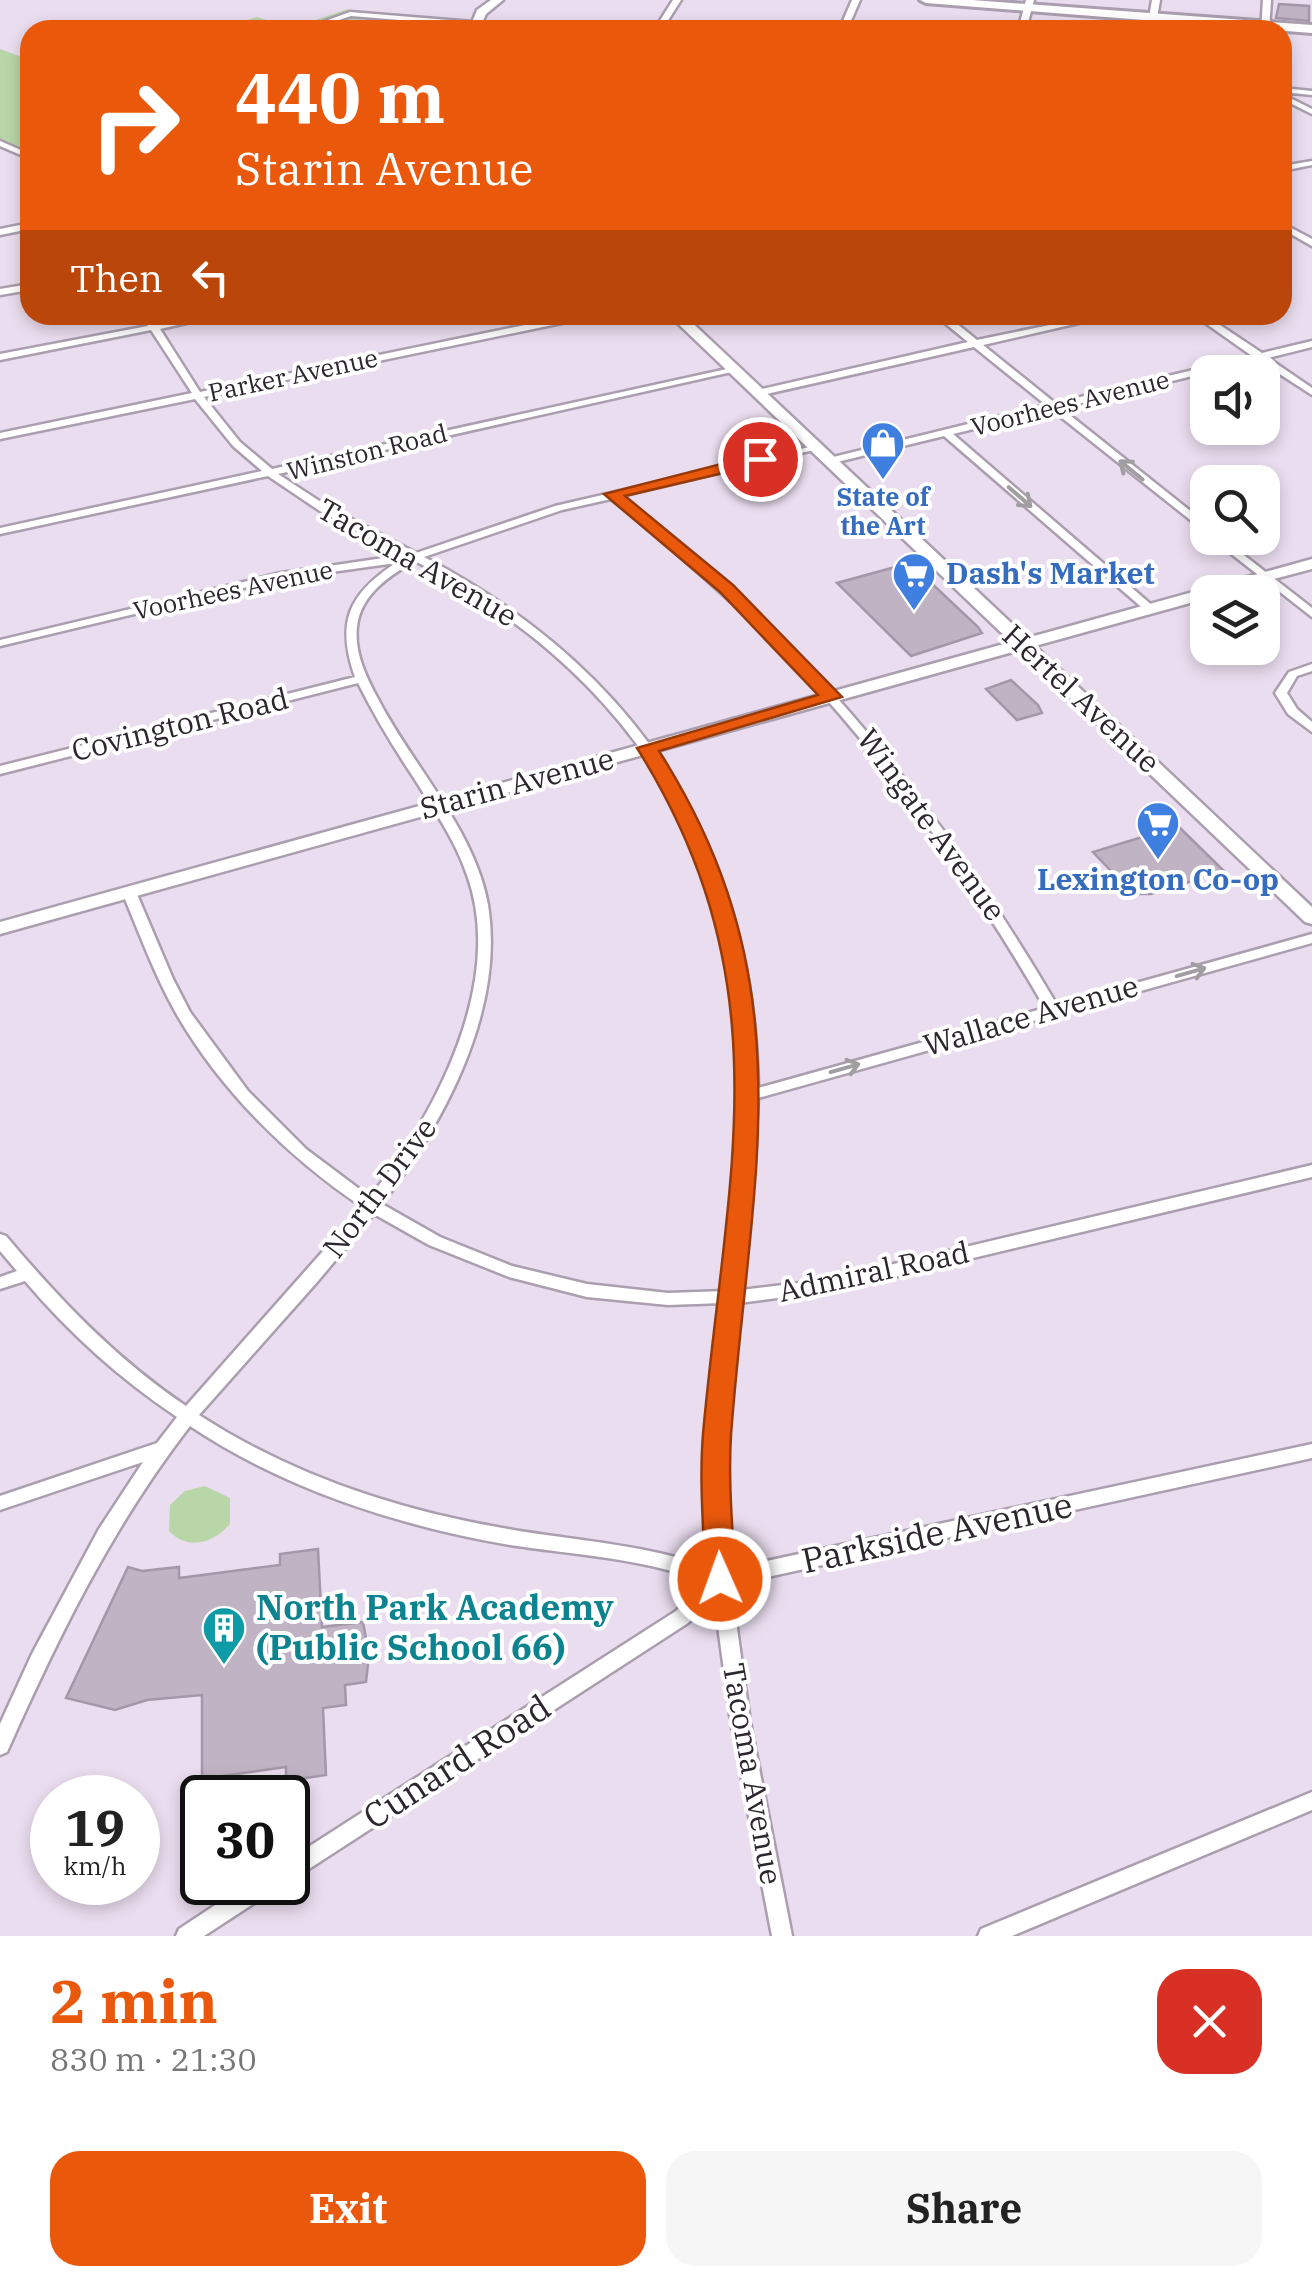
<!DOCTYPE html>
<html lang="en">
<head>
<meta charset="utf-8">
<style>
	body { margin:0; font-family:"IBM Plex Serif",serif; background:#f6f6f6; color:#222; height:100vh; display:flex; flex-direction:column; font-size:38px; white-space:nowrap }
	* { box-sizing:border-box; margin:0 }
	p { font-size:32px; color:#767676 }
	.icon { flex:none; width:55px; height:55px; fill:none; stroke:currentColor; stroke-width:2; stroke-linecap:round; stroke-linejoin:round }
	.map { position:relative; height:1936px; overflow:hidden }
	.drawer { display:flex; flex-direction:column; background:#fff; flex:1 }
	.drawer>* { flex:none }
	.guide { position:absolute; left:20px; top:20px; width:1272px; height:305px; border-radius:30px; box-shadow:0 5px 15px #0003; background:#ea580c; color:#fff; overflow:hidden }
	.fabs { position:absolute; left:1190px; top:355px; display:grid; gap:20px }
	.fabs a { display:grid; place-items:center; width:90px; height:90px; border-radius:20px; background:#fff; box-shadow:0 5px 15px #0003; font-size:50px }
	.speed { position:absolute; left:30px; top:1775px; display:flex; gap:20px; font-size:50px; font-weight:700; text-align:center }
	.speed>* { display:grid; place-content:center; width:130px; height:130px; border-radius:50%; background:#fff; box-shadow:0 5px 15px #0003; line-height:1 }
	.speed small { font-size:25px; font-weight:400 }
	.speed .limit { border:5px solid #111; border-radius:15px; background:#fff; color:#111 }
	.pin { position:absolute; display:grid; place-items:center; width:85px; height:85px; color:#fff; margin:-42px; border:5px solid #fff; border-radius:50%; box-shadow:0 2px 10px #0007 }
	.me { position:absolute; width:110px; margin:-55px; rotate:358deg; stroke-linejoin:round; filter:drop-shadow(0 0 8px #0008) }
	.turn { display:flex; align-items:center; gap:35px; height:210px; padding:0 50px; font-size:45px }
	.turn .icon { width:130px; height:130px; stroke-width:2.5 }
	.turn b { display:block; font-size:70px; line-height:85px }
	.then { display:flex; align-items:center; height:95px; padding:0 50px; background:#0003; gap:20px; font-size:38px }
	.round { display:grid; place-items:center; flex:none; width:105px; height:105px; border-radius:30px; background:#f6f6f6 }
	.head { display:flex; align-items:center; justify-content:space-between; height:170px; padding:0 50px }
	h1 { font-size:60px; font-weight:700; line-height:75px; color:#ea580c }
	.primary-button { display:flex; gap:20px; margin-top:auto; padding:20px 50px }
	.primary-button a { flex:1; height:115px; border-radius:30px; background:#ea580c; color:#fff; font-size:40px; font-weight:700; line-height:115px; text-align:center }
	.primary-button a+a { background:#f6f6f6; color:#222 }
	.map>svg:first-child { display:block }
</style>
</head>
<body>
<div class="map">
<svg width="1312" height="1936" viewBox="0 0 1312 1936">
	<rect width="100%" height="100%" fill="#eaddef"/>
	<!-- green -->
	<path fill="#b8d6a7" d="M348 9 375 30H216L257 17 291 28Z
		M0 49 30 60V153L0 140Z
		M205 1486 230 1498V1524C214 1543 188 1551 169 1531L170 1505 185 1491Z"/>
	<!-- building -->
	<path fill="#bfb3c4" stroke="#a397a8" stroke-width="2.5" d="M1279 4 1309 6V21L1276 18Z
		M910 563 978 627 982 633 911 656 837 583Z
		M1011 680 1038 705 1042 713 1017 720 986 689Z
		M1178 826 1224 871 1151 894H1133L1093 852Z
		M318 1549 322 1627 363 1622 369 1655 366 1682 345 1685 346 1705 323 1708 326 1775 286 1781V1767L202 1779V1695L147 1700 115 1710 66 1698 128 1567 142 1571 179 1567V1578L280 1565V1554Z"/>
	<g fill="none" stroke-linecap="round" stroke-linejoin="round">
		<!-- street casing -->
		<g stroke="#aa9eaf" stroke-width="5">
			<path id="street" d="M673 0H681L662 30H654Z
				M852 0H860L847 30H839Z
				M1026 0H1034L1026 30H1018Z
				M1152 0H1160L1157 18 1153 20 1149 18Z
				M1263 0H1271L1269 30H1261Z
				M350 12 546 28 550 30H520L351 16 321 26 317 24Z
				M1282 88 1312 91V95L1282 92Z
				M1282 94 1312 109V114L1282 99Z
				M0 141 30 154V159L0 146Z
				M1312 161V165L1282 171V166Z
				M30 223V229L0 235V229Z
				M1282 223 1312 239V246L1282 229Z
				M30 284V290L0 295V289Z
				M141 315H151L156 324 203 315H222L160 329 200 392 573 315H591L586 318 204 397 240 442 272 469 736 367V371L278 474 327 506 416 553 555 506 818 445V449L621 496C687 549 751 604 808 666 905 769 985 883 1057 1005L1312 934V943L758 1098 751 1200 741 1290 816 1281 881 1267 1312 1165V1177L881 1280 816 1293 739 1303C729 1391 721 1480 729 1569L1312 1444V1458L731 1585 750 1722 792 1936H772L731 1722 714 1597 688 1623 295 1878 288 1881V1860L676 1611 705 1582C643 1558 576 1555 510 1545 399 1526 284 1489 190 1426 112 1527 58 1637 7 1752L0 1755V1724L32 1654 99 1529 143 1462 0 1510V1496L157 1443 177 1417C120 1379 69 1333 25 1281L0 1289V1277L17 1271 0 1251V1234L6 1236C60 1300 116 1359 186 1406L362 1207C288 1157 220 1090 176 1013 154 974 139 932 122 892L129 888 136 892 173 979 190 1012 248 1091 306 1149 370 1197C435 1115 506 982 467 875 455 839 432 807 412 775 392 745 374 715 358 683L0 774V766L355 677C336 623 348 594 396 563L281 579 0 646V640L281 573 404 555 320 511 268 476 0 534V528L262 471 233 446 195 399 0 439V433L192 393 151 330 0 360V354L148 326ZM611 499C677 552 740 607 798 668 895 771 974 886 1045 1008L758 1088C754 845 637 669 424 557L562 510ZM415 561C612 664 734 829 743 1056 746 1134 734 1213 725 1291L668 1293 587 1284 512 1266 440 1237 382 1204C444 1123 505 1010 488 905 475 830 412 765 378 699 366 677 354 652 357 627 360 595 390 575 415 561ZM374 1214 429 1245 509 1277 587 1297 668 1305 723 1303C713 1391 704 1479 711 1568 645 1544 576 1541 508 1529 400 1511 291 1475 199 1415L318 1281Z
				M935 315H946L977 340 1083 318V322L983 345 1055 403 1252 356 1194 315H1205L1262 353 1312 341V347L1268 358 1312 388V395L1258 360 1061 408 1208 525V534L1052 410 953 434 1154 607V611H1146L944 436 829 464 824 461 825 459 1046 405 974 347 758 396 753 393 758 390 968 342Z
				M1211 538H1222L1312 608V617Z
				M1312 664V671L1297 676 1287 693 1297 709 1312 722V732L1288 714 1275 693 1289 672Z
				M1312 1792V1810L1012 1936H978L981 1929Z
				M250 1882H279L276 1889 204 1936H176L179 1929Z"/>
		</g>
		<!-- secondary casing -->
		<g stroke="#aa9eaf" stroke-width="5">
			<path id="secondary" d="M491 0H503L486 14 479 30H469L477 10Z
				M669 315H684L1027 638 1312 559V569L1225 592H1208V598L1035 646 1312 907V924L1305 922 1020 650 0 934V922L1011 642Z"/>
		</g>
		<!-- primary casing -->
		<g stroke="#aa9eaf" stroke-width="6">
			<path id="primary" d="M920 0H972L1312 25V33L926 3Z"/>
		</g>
		<!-- street -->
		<use href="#street" fill="#fff" fill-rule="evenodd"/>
		<!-- secondary -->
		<use href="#secondary" fill="#fff" fill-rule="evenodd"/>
		<!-- primary -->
		<use href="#primary" fill="#fff" fill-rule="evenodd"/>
	</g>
	<!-- one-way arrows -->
	<defs><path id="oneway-shaft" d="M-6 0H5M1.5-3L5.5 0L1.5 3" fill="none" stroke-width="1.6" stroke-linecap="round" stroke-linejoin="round" transform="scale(2.5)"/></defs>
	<g stroke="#a09ea1">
		<use href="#oneway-shaft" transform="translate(1131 470) rotate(-141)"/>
		<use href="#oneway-shaft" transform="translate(1020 497) rotate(41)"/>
		<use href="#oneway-shaft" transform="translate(1191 972) rotate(-16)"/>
		<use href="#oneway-shaft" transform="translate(845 1068) rotate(-16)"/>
	</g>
	<!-- route -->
	<path fill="#ea580c" stroke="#983908" stroke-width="2.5" d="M760 454 769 459 766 463 625 496 733 585 842 697 659 751C809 987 750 1178 731 1435 728 1482 733 1532 735 1579L730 1588 720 1592 709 1588 705 1579C704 1532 699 1482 703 1434 726 1176 786 986 637 748L818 695 720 592 604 494Z"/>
	<!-- icons -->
	<defs>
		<g id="shop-pin" transform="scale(2.25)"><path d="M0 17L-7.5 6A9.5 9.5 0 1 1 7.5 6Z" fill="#3f7fe0" stroke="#fff"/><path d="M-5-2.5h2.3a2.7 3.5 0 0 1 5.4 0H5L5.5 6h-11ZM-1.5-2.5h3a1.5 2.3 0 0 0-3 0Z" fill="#fff"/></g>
		<g id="supermarket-pin" transform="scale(2.25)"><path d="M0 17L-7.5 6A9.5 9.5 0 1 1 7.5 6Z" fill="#3f7fe0" stroke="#fff"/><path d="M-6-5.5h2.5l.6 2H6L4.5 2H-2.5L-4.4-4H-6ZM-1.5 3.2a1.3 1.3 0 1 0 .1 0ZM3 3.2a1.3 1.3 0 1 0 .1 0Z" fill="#fff"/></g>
		<g id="building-pin" transform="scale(2.25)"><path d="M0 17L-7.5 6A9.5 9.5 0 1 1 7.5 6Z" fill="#0f9aa8" stroke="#fff"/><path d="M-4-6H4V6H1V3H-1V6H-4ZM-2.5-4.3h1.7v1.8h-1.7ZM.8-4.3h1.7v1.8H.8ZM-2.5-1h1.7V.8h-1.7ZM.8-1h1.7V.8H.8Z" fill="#fff"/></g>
	</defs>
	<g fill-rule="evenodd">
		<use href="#shop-pin" x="883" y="443"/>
		<use href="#supermarket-pin" x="914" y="574"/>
		<use href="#supermarket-pin" x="1158" y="823"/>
		<use href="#building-pin" x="224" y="1628"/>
	</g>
	<g text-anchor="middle" stroke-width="8" stroke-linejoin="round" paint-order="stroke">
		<!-- far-street labels -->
		<g font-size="25" fill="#2c272e" stroke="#fff">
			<text transform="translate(293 375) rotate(-12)" y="9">Parker Avenue</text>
			<text transform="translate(1070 403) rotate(-14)" y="9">Voorhees Avenue</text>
			<text transform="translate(367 452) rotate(-14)" y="9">Winston Road</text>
			<text transform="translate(233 590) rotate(-12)" y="9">Voorhees Avenue</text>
		</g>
		<!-- far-shop labels -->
		<g font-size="25" font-weight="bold" fill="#366cbe" stroke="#fff">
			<text x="883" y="506">State of<tspan x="883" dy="29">the Art</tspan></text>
		</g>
		<!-- street labels -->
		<g font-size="30" fill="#2c272e" stroke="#fff">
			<text transform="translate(417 563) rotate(30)" y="10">Tacoma Avenue</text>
			<text transform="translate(1081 699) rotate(43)" y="10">Hertel Avenue</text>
			<text transform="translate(180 725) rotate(-14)" y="10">Covington Road</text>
			<text transform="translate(517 784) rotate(-15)" y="10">Starin Avenue</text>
			<text transform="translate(931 825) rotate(54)" y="10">Wingate Avenue</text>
			<text transform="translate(1031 1016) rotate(-16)" y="10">Wallace Avenue</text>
			<text transform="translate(380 1188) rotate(-53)" y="10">North Drive</text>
			<text transform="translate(874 1272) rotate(-12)" y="10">Admiral Road</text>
			<text transform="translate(752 1774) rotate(80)" y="10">Tacoma Avenue</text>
		</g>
		<!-- shop labels -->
		<g font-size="30" font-weight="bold" fill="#366cbe" stroke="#fff" text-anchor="start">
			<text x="946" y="584">Dash's Market</text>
			<text x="1158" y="890" text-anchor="middle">Lexington Co-op</text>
		</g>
		<!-- near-street labels -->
		<g font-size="35" fill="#2c272e" stroke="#fff">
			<text transform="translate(937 1533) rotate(-12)" y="12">Parkside Avenue</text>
			<text transform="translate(457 1762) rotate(-33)" y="12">Cunard Road</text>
		</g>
		<!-- near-culture labels -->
		<g font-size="35" font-weight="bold" fill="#0d838f" stroke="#fff" text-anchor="start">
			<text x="256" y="1620">North Park Academy<tspan x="256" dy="40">(Public School 66)</tspan></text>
		</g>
	</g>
</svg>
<div class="fabs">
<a><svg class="icon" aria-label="sound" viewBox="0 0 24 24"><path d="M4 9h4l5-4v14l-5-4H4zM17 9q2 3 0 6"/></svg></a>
<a><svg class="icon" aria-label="search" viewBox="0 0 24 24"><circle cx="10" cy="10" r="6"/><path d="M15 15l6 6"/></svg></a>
<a><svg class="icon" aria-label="layers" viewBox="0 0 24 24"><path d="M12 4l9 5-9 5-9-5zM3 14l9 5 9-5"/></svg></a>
</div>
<div class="speed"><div>19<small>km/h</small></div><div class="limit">30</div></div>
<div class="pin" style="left:760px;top:459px;background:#d93025"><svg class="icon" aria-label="arrive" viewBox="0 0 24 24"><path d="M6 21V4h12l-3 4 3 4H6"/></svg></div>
<svg class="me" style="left:720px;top:1579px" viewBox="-20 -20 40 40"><circle r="17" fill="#ea580c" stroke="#fff" stroke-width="3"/><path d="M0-11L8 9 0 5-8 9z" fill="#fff"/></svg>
<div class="guide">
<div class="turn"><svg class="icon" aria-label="right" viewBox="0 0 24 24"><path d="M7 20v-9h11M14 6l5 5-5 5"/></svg><div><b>440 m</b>Starin Avenue</div></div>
<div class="then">Then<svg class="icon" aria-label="left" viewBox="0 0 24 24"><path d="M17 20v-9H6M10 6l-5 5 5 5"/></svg></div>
</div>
</div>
<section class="drawer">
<div class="head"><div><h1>2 min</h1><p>830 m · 21:30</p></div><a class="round" style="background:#d93025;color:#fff"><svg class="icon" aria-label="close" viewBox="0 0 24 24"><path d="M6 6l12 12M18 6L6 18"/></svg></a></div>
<div class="primary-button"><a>Exit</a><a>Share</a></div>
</section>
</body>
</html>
